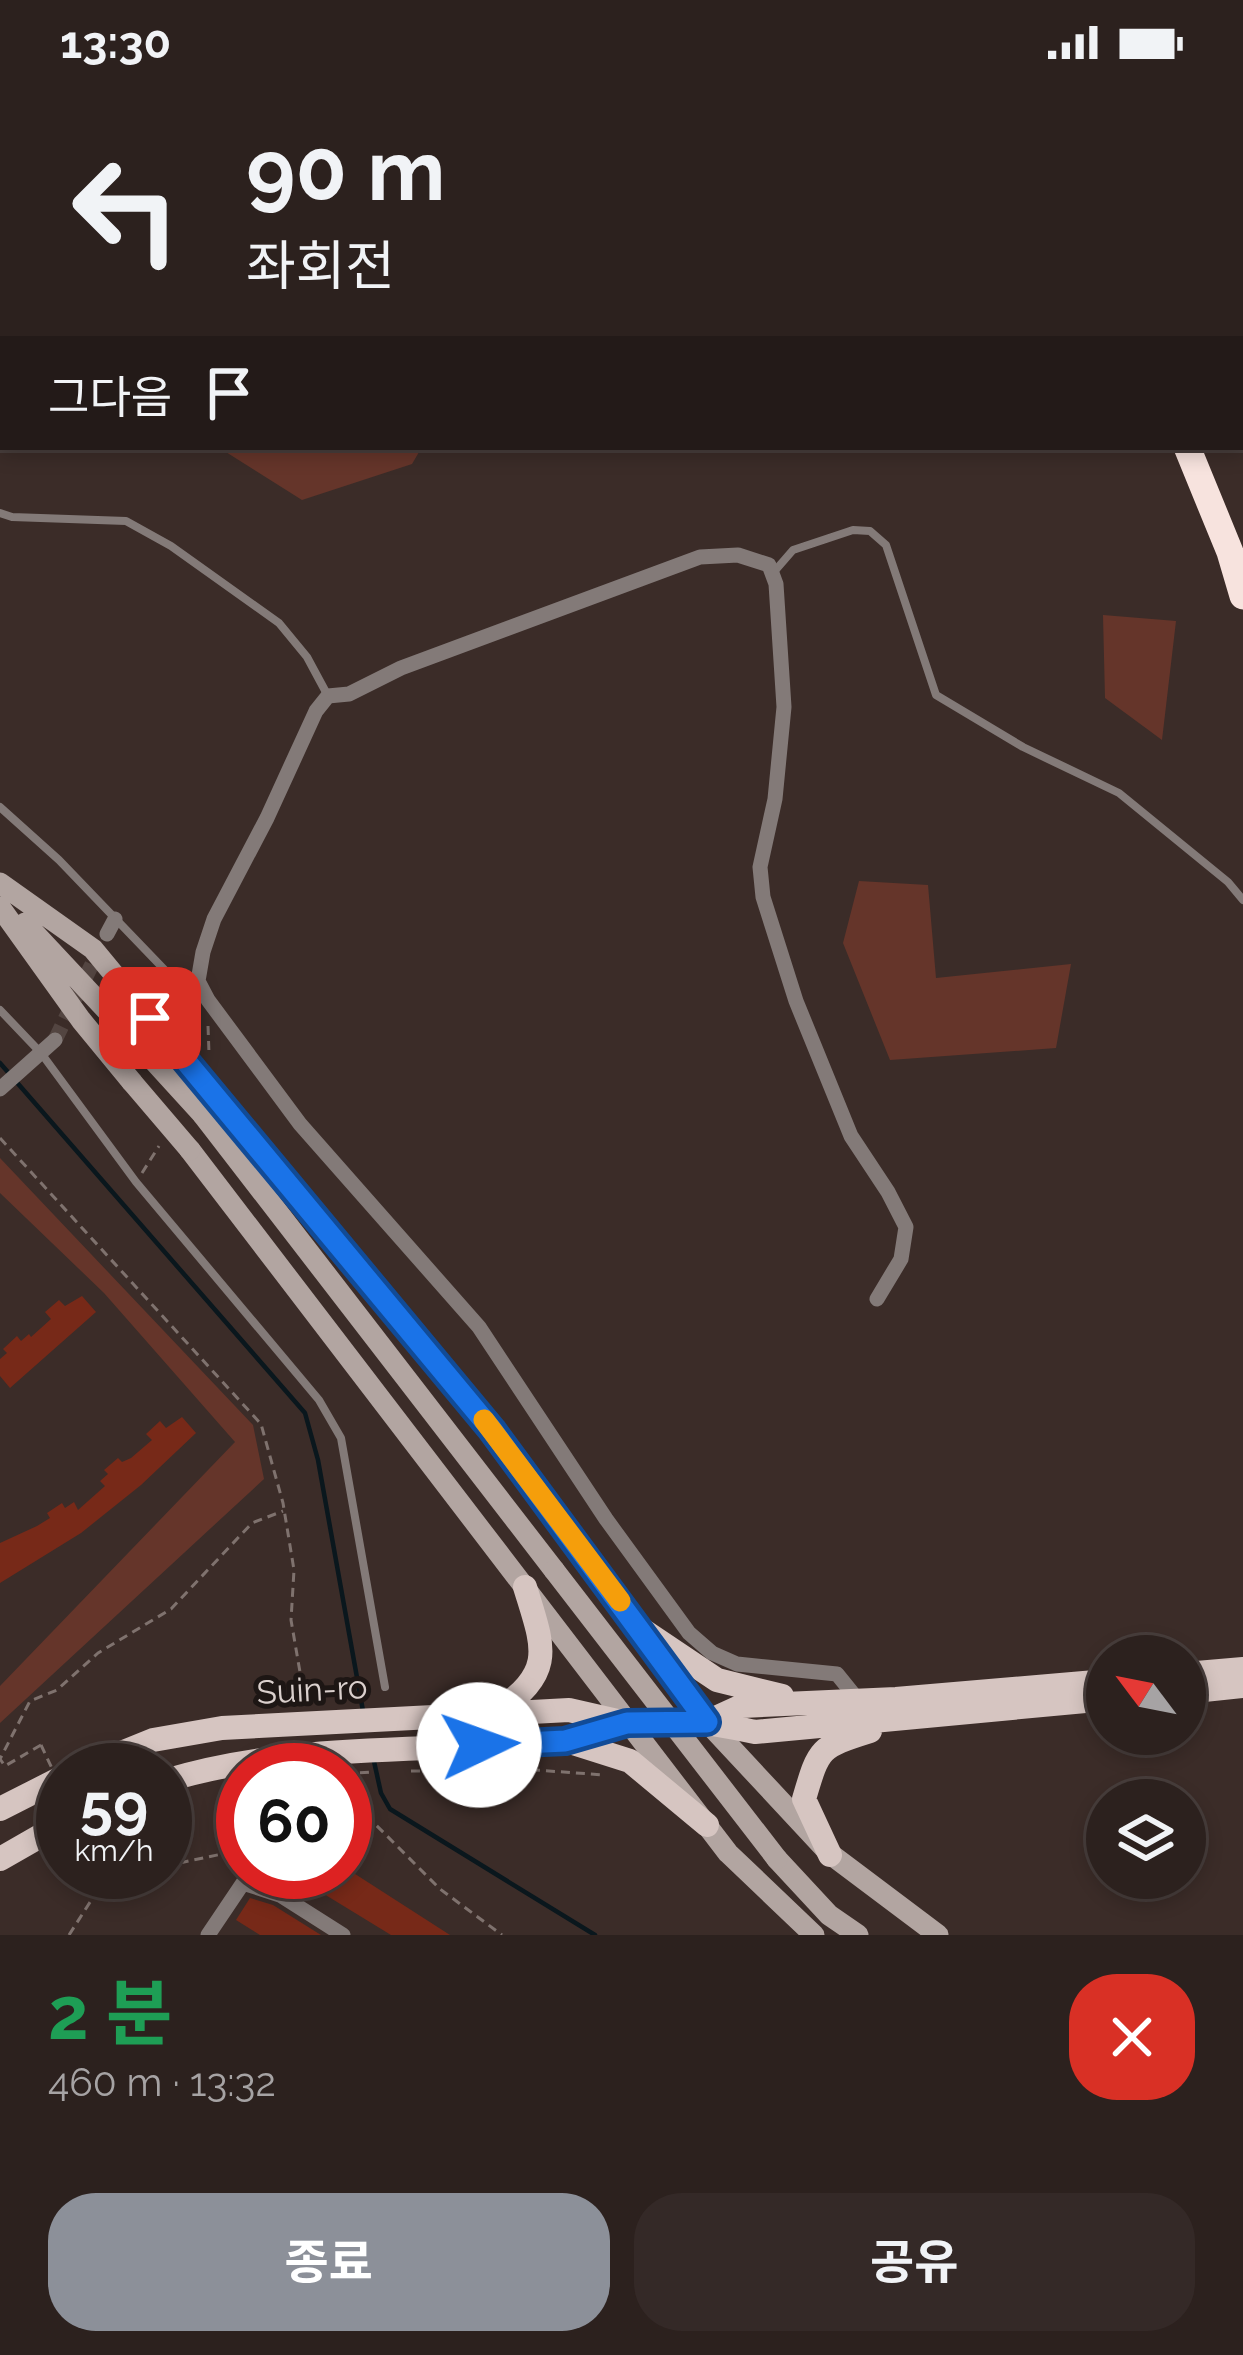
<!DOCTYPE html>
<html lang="ko">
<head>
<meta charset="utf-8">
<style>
	body { margin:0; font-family:Raleway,"Noto Sans KR",sans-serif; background:#342927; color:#f1f3f6; height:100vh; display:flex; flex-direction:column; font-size:45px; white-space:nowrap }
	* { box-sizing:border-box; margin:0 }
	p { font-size:39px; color:#a6a3a4 }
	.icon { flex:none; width:66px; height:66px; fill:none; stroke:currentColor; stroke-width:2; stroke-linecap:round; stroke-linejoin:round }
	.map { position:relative; height:1851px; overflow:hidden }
	.panel { display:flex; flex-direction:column; background:#2c211e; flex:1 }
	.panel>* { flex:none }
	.hud { position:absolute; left:0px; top:0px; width:1245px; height:366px; box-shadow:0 6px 18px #0003,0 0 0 3px #483e3c; background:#2c211e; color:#f1f3f6; overflow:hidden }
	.needle { width:78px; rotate:302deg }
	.tools { position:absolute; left:1086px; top:1551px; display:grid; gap:24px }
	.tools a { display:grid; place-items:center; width:120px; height:120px; border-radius:50%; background:#2c211e; box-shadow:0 6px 18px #0003,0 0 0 3px #483e3c; font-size:60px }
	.speed { position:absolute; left:36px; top:1659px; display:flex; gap:24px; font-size:60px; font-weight:700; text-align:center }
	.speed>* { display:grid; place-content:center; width:156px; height:156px; border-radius:50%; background:#2c211e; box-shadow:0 6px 18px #0003,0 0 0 3px #483e3c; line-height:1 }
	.speed small { font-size:30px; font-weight:400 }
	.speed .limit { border:18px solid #d22; background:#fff; color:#111 }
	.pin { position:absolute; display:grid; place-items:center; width:102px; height:102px; color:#fff; margin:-51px; border-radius:24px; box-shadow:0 6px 18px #0006 }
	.me { position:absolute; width:132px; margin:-66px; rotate:87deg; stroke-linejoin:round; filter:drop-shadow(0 0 9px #0008) }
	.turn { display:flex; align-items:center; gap:42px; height:252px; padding:0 48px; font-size:54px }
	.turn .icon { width:156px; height:156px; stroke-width:2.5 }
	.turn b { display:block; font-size:84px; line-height:102px }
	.then { display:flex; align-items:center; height:114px; padding:0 48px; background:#0003; gap:24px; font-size:45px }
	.round { display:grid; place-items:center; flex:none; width:126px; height:126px; border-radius:48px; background:#342927 }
	.head { display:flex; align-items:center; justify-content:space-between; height:204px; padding:0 48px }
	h1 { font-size:72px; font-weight:700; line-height:90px; color:#1e9e55 }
	.action { display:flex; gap:24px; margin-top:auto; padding:24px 48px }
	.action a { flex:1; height:138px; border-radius:48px; background:#8c9099; color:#fff; font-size:48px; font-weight:700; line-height:138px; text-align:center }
	.action a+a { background:#342927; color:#f1f3f6 }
	.status { display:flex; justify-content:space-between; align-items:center; height:84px; padding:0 60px; background:#2c211e; direction:ltr }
	.status svg { height:33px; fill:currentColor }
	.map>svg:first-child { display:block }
</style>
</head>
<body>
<div class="status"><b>13:30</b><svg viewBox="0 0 49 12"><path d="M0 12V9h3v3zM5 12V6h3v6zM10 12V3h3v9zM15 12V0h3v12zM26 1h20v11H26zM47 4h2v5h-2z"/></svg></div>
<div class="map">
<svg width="1243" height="1851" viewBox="0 0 1243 1851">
	<rect width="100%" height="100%" fill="#3b2c28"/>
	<!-- green -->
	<path fill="#65352a" d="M314 0H569V3H312Z
		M218 363H422L412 380 302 416Z
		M1103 531 1176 537 1162 656 1105 614Z
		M859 797 928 801 936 894 1071 880 1056 964 890 976 843 859Z
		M0 1074 253 1341 264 1395 0 1639V1602L235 1358 104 1209 0 1109Z"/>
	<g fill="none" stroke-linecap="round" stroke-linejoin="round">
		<!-- stream -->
		<path stroke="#0a171d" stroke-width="4.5" d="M0 979 305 1329 318 1376 363 1627
			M373 1673 381 1709 390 1725 595 1851"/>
	</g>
	<!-- building -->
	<path fill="#772918" d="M82 1212 96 1228 10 1304 0 1292V1275L7 1269 3 1265 17 1252 21 1257 29 1250 31 1253 51 1235 45 1228 59 1216 65 1222Z
		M182 1333 196 1349 141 1401 81 1449 0 1499V1459L37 1442 50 1434 47 1429 62 1419 65 1424 74 1418 78 1426 105 1402 100 1397 108 1390 104 1386 118 1374 122 1378 131 1374 152 1356 146 1350 160 1337 166 1344Z
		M288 1788H352L450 1851H391Z
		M250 1814 273 1821 321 1851H260L236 1836Z"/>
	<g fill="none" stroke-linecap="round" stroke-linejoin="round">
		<!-- minor-tunnel -->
		<path stroke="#534541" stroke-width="15" stroke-dasharray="15 8" stroke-linecap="butt" d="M55 956 100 864"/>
		<!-- path -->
		<path stroke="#7f726e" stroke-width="3" stroke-dasharray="9 6" stroke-linecap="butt" d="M208 942 209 969
			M0 1054 261 1340 283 1419 294 1486 291 1536 305 1617
			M142 1089 159 1062
			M41 1661 5 1682 0 1675 30 1617 57 1606 98 1569 171 1525 252 1439 283 1427
			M411 1687 535 1686 605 1691
			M345 1690 371 1688
			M345 1710 440 1805 502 1851
			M165 1782 241 1766 242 1785
			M100 1788 105 1798
			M69 1851 101 1801 143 1788"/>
		<!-- service -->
		<path stroke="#837a78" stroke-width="8" d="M0 152 3 153
			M0 429 12 433 126 437 171 462 279 539 307 573 328 612
			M773 489 793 466 853 446 870 447 886 461 936 611 1023 663 1119 709 1228 798 1243 816
			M0 723 59 776 184 906 202 907
			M0 926 41 969 136 1098 319 1316 341 1354 385 1603"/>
		<!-- minor -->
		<path stroke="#837a78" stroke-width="15" d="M107 850 115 835
			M0 1005 55 956
			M858 1616 837 1590 737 1580 712 1569 689 1549 606 1435 479 1243 300 1040 208 916 198 897 203 868 214 835 267 734 316 627 328 612 349 610 401 584 700 473 738 471 769 481 776 500 784 623 775 715 760 783 763 813 796 917 851 1052 888 1108 906 1143 901 1175 877 1215
			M208 1851 243 1799 280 1811 343 1851"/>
		<!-- secondary -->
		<path stroke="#b2a5a1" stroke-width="21" d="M0 799 93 865 150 934
			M0 823 81 936 132 998
			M25 839 141 963
			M210 1002 492 1346 707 1638 829 1769 938 1851
			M203 1031 554 1486
			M190 1066 728 1769 814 1851
			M777 1775 829 1831 858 1851"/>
		<!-- primary -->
		<path stroke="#d6c5c1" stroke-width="24" d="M641 1545 717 1596 782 1612
			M1185 1590 1243 1585
			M1185 1608 1243 1602
			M496 1628C556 1587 544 1565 525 1503
			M707 1638 742 1622 896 1615 1107 1597
			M567 1657 630 1677 707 1741
			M79 1686 153 1656 222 1644 569 1626 626 1639
			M165 1697C295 1657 431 1670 566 1656 588 1654 606 1643 627 1639 669 1632 714 1639 755 1648L1107 1615
			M0 1725 63 1693
			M830 1771 804 1715C819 1664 819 1663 870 1647
			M0 1775 63 1739"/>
		<!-- motorway -->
		<path stroke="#f7e3de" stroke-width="27" d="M887 0 891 3
			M959 0 961 3
			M1221 0V3
			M1158 3 1160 0
			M1242 91H1243
			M1242 322 1243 337
			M1187 363 1230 468 1243 512"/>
		<!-- path-bridge -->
		<path stroke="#7f726e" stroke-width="3" stroke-dasharray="9 6" stroke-linecap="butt" d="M41 1661 63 1708"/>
		<!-- secondary-bridge -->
		<path stroke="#b2a5a1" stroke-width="21" d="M150 934 210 1002
			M141 963 203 1031
			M132 998 190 1066
			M554 1486 777 1775"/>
	</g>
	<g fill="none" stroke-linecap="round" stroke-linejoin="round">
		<!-- route casing -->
		<g stroke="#114b97" stroke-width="30">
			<path id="route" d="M150 934 492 1346 707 1638 627 1639 565 1657 479 1661"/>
		</g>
		<!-- route -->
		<use href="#route" stroke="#1a73e8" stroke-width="21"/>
		<!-- slow -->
		<path stroke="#f59e0b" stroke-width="21" d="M484 1336 620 1517"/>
	</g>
	<g text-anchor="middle" stroke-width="10" stroke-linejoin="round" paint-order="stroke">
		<!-- street labels -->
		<g font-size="33" fill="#dad0cd" stroke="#1d1614">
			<text transform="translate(312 1605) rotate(-3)" y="12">Suin-ro</text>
		</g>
	</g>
</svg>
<div class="tools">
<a><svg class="needle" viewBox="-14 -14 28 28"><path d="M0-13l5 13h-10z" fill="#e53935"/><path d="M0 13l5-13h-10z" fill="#a6a3a4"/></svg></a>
<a><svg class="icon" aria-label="layers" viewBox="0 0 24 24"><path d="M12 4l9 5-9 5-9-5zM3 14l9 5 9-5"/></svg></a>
</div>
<div class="speed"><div>59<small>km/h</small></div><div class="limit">60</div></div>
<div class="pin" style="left:150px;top:934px;background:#d93025"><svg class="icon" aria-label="arrive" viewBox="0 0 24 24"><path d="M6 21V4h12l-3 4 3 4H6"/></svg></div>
<svg class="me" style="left:479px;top:1661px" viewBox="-20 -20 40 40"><circle r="19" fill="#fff"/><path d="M0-13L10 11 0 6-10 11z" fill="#1a73e8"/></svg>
<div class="hud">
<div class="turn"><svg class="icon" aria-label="left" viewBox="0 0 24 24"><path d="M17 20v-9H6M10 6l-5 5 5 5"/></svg><div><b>90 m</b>좌회전</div></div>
<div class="then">그다음<svg class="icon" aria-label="arrive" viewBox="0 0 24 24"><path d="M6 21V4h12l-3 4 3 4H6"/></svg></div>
</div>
</div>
<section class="panel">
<div class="head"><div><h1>2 분</h1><p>460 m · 13:32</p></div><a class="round" style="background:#d93025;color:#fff"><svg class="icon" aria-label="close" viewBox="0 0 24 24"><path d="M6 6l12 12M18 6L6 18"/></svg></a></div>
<div class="action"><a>종료</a><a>공유</a></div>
</section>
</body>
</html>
